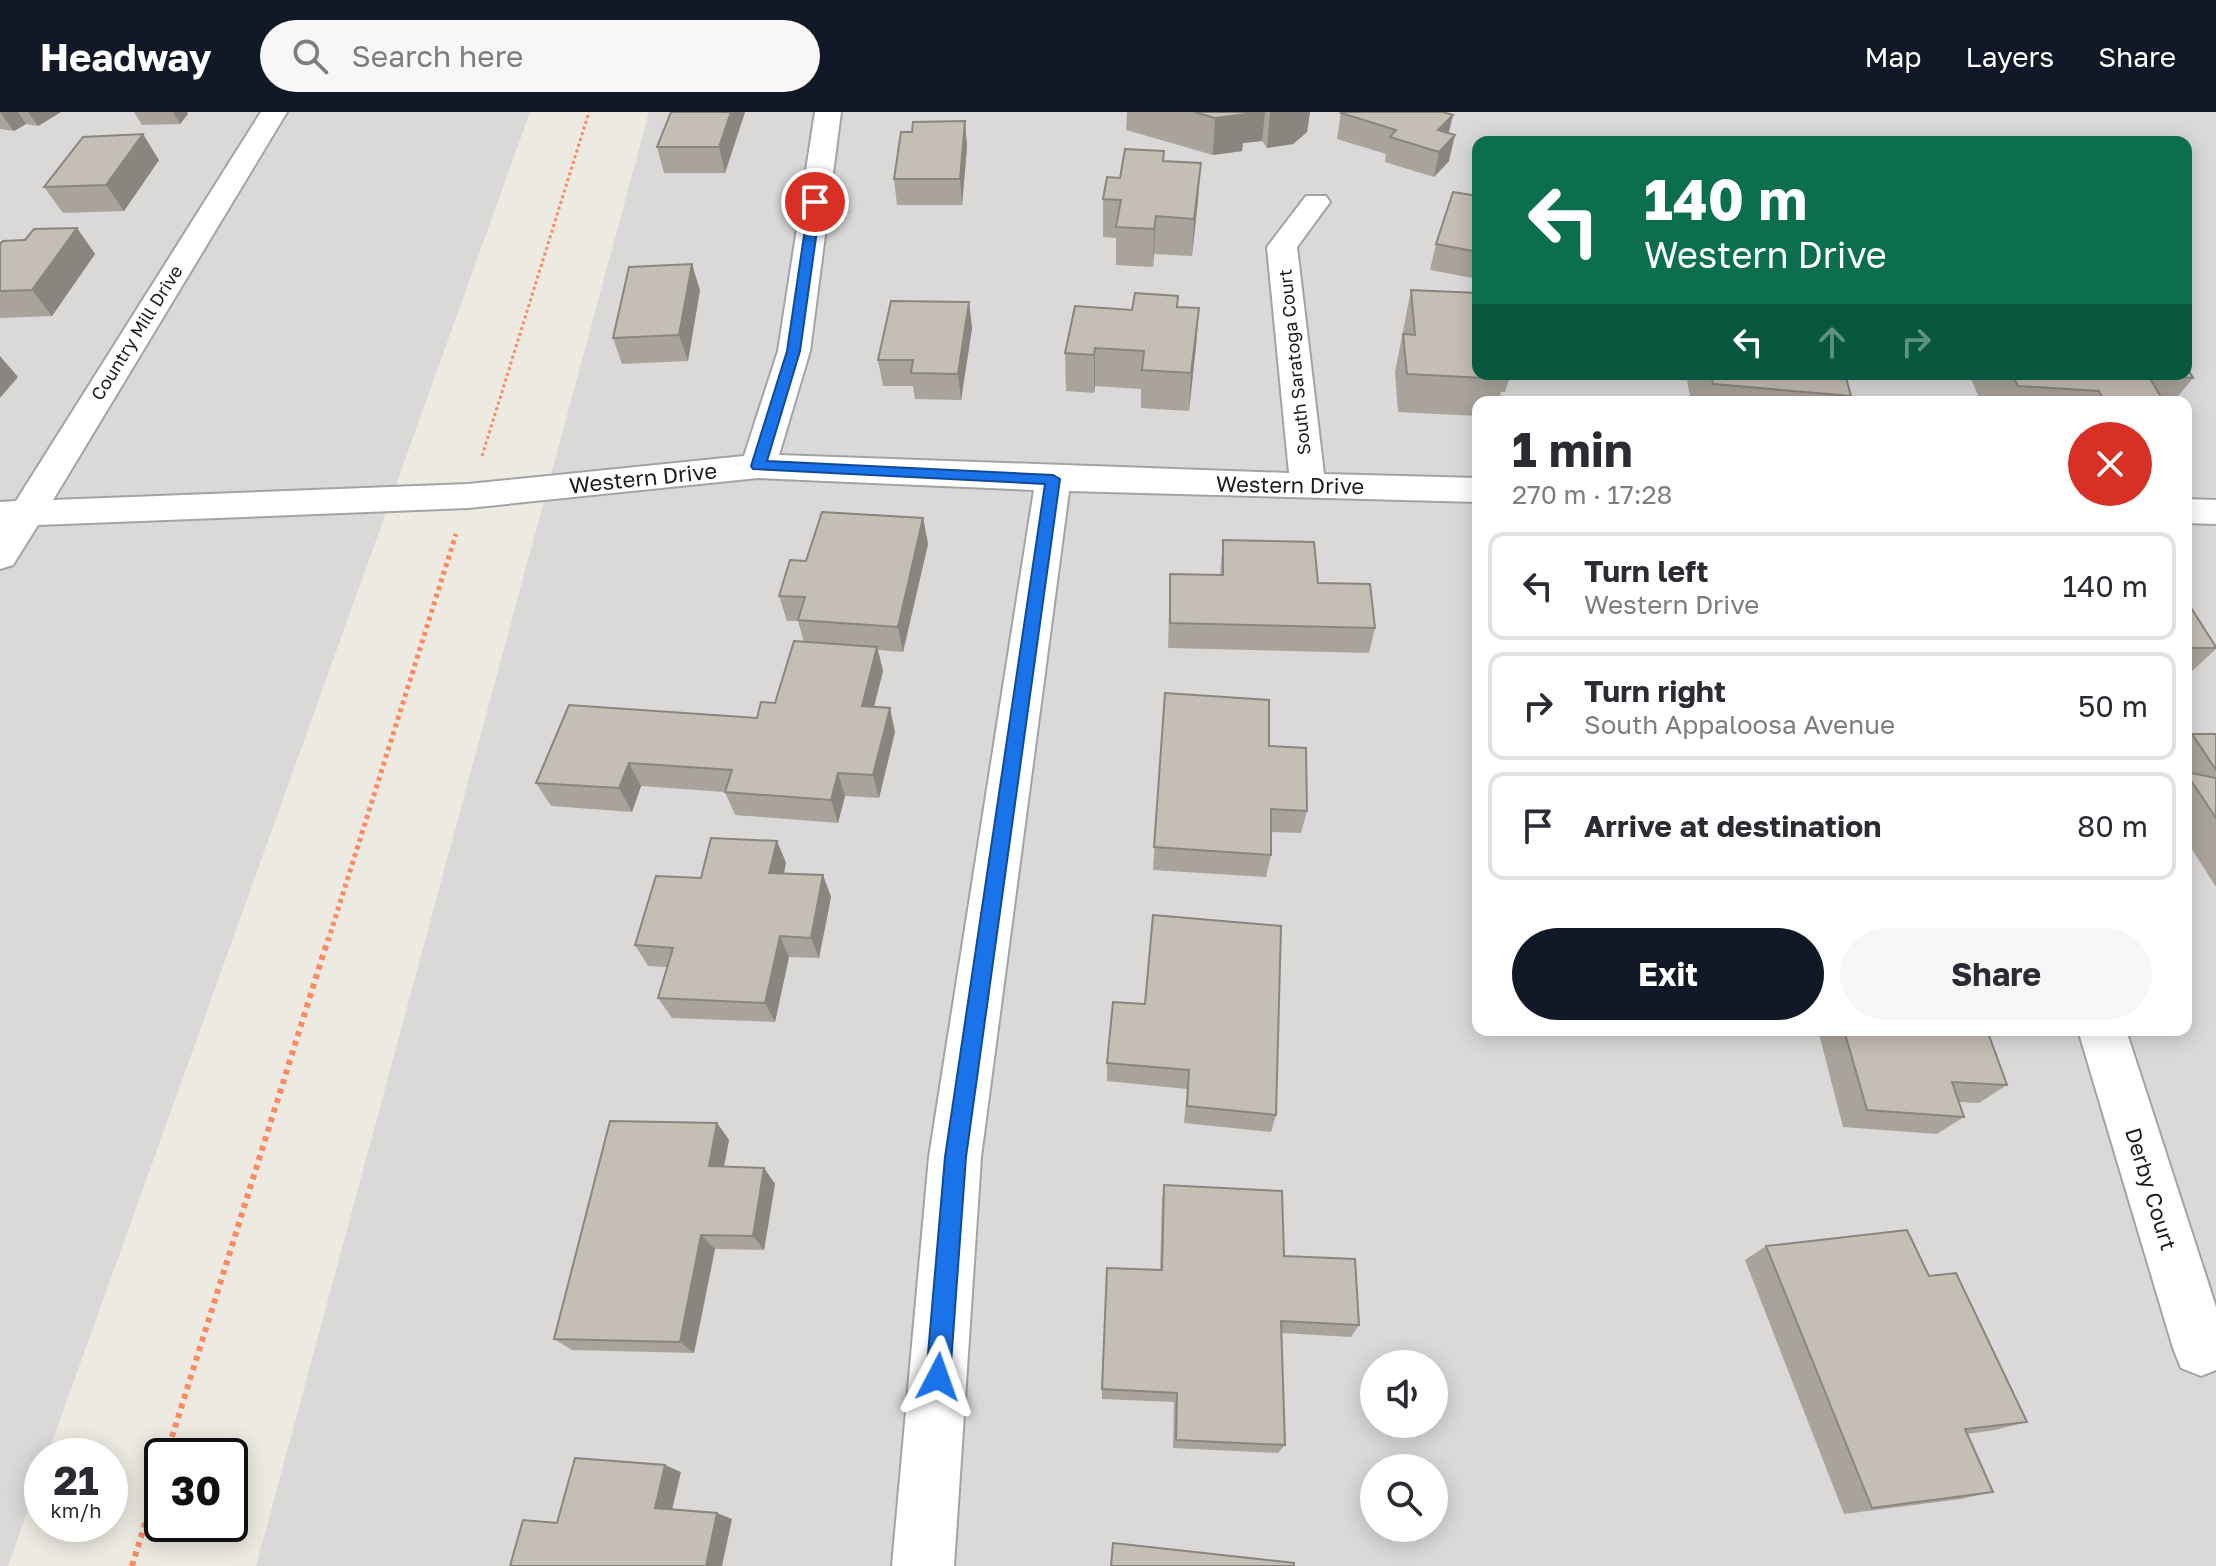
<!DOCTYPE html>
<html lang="en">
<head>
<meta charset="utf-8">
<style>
	body { margin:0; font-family:"Golos Text",sans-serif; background:#f7f7f7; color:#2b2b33; height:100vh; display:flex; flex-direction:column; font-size:30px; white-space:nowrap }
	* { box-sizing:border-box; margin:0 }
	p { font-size:26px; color:#7c7c81 }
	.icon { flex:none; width:44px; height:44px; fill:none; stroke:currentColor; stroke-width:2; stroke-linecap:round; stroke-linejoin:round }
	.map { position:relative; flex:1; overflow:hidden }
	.panel { position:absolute; left:1472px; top:284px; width:720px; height:640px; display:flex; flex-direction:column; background:#fff; border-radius:16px; box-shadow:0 4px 20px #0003 }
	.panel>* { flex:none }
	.banner { position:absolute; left:1472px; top:24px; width:720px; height:244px; border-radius:16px; box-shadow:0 4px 20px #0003; background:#0b6e4f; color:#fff; overflow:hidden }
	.fabs { position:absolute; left:1360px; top:1238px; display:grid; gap:16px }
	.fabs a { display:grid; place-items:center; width:88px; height:88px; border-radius:50%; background:#fff; box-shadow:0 4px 20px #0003; font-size:40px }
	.speed { position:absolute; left:24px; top:1326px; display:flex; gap:16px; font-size:40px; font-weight:700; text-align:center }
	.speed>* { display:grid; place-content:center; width:104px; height:104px; border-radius:50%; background:#fff; box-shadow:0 4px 20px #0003; line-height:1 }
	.speed small { font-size:20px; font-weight:400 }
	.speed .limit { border:4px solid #111; border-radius:12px; background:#fff; color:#111 }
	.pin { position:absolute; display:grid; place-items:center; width:68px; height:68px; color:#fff; margin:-34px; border:4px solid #fff; border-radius:50%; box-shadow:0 2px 8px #0007 }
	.me { position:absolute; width:88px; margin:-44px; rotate:4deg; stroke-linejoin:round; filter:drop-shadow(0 0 6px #0008) }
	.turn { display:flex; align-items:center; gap:28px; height:168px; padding:0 40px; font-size:36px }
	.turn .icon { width:104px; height:104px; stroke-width:2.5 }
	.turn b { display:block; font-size:56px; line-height:68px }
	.lanes { display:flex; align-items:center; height:76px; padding:0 40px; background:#0003; justify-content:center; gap:40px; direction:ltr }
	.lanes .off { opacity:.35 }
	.round { display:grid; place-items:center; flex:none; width:84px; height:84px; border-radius:42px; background:#f7f7f7 }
	.summary { display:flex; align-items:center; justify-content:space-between; height:136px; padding:0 40px }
	h1 { font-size:48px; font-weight:700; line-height:60px }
	.button { display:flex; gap:16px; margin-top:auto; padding:16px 40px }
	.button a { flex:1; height:92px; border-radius:48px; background:#111827; color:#fff; font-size:32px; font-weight:700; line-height:92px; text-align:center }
	.button a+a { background:#f7f7f7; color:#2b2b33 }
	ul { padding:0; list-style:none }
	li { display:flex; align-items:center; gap:24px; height:108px; margin:0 16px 12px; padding:0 24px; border:4px solid #e1e1e2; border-radius:16px }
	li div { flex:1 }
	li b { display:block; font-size:30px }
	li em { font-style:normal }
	header { display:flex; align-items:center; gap:48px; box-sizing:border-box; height:112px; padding:0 40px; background:#111827; color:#fff }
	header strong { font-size:38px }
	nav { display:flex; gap:44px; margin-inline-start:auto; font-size:28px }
	.search { width:560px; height:72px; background:#f7f7f7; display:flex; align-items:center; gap:20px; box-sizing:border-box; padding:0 28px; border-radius:44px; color:#7c7c81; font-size:30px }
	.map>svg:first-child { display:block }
</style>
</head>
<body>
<header>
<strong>Headway</strong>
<div class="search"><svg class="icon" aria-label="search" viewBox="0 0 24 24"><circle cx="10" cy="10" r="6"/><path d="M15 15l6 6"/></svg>Search here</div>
<nav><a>Map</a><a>Layers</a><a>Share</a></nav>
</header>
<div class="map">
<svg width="2216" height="1454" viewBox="0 0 2216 1454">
	<rect width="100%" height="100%" fill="#edebe1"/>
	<!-- residential -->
	<path fill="#dad9d8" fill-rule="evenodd" d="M0 0H530L47 1344H42V1358L8 1454H0Z
		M649 0H2216V1454H256ZM1478 30H2186V262H1478ZM1478 290H2186V918H1478ZM1374 1252H1434V1312H1374ZM1374 1356H1434V1416H1374Z"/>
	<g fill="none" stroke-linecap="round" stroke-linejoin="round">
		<!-- minor casing -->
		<g stroke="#a3a3a3" stroke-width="4">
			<path id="minor" d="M261 0H287L53 388 468 372 744 344 778 239 815 0H841L810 239 779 343 1289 361 1267 135 1306 84H1326L1330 90 1297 135 1324 362 1478 366V390L1069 379 981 1045 954 1454H892L929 1045 1034 378 758 366 468 396 38 413 13 453 0 457V390L16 389Z
				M2186 387 2216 388V412L2186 411Z
				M2078 918H2126L2216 1195V1258L2201 1264 2181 1256 2173 1236Z"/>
		</g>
		<!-- path-far2 -->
		<path stroke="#fb8964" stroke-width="3" stroke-dasharray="3 3" stroke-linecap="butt" d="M482 344 589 0"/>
		<!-- path-far1 -->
		<path stroke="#fb8964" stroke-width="5" stroke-dasharray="4 4" stroke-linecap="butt" d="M328 829 456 422"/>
		<!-- path -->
		<path stroke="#fb8964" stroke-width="6" stroke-dasharray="5 5" stroke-linecap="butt" d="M166 1344 328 827
			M132 1454 162 1357"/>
		<!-- minor -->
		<use href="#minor" fill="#fff" fill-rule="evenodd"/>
	</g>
	<!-- wall -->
	<path fill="#a9a39b" d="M0 0H61L38 14 26 12 14 19 0 17Z
		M134 0H187L188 2 180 12 142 13Z
		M745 0 725 61H664L657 35Z
		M1127 0H1310L1307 20 1293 32 1267 36 1262 29 1243 31 1242 39 1213 43 1126 18Z
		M1341 1 1449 21V49L1434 65 1385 50 1386 42 1337 27Z
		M965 9 967 35 962 93H897L894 67 912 20Z
		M159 48 124 99 63 101 44 75Z
		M1164 49 1198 88 1192 144 1154 142 1153 155 1116 153V126L1103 125V87L1120 66Z
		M1478 84V167L1430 158 1436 132Z
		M77 116 95 142 52 204 0 206V132Z
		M700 178 688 249 622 252 613 226Z
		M1411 178 1478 262H1511L1505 280H1501L1498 290H1478V304L1398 300 1395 260Z
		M1178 184V195L1199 196 1196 234 1189 299 1141 296V277L1095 274 1094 281 1066 279 1065 241 1132 198Z
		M969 190 972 216 961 288 915 287 913 274H883L878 248Z
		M1686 262H1845L1851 284 1848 290H1691Z
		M1969 262H2186L2193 266 2173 290H1981Z
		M923 406 928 432 903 540 878 538 883 559 874 595 895 620 879 686 845 684 838 711 735 703 725 680 641 674 632 700 551 694 536 671 757 606 775 591 804 530 798 509H787L779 484 806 449Z
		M1223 428 1318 471 1375 516 1369 541 1168 536 1170 462 1220 463Z
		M2186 488 2216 535V537L2190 561 2186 562Z
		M1165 581 1307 699 1301 721 1271 720V743L1266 765 1153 758Z
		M2192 622H2216V775L2186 728V627Z
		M777 729 786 751 784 761 823 763 831 785 819 846 789 845 775 910 672 906 658 886 667 855 648 854 635 833 701 766Z
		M1113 890 1276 1003 1271 1020 1184 1011 1187 977 1107 969V951Z
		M1818 918H1987L2007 973 1979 991 1959 990 1964 1005 1937 1022 1843 1015Z
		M717 1011 729 1028 724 1054 764 1056 775 1072 764 1138 715 1137 694 1241 572 1238 554 1227Z
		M1164 1073 1284 1144 1359 1213 1351 1225 1281 1221 1285 1333 1278 1341 1173 1336 1174 1290 1102 1287V1277L1160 1158 1162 1089Z
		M1766 1134 1929 1164 2027 1310 1995 1318 1967 1322 1993 1380 1961 1387 1844 1402 1745 1148Z"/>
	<!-- shaded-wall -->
	<path fill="#8a857e" d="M0 0H18L26 12 14 19Z
		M28 0H61L38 14Z
		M173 0H187L188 2 180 12Z
		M731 0H745L725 61 719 35Z
		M1241 0H1265L1262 29 1243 31 1242 39 1213 43 1215 6Z
		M1270 0H1310L1307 20 1293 32 1267 36Z
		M1453 3 1447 28 1438 18Z
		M965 9 967 35 962 93 960 67Z
		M143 22 159 48 124 99 106 73Z
		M1455 23 1449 49 1434 65 1439 40Z
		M1201 51 1198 88 1192 144 1194 107Z
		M1156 104 1154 142 1153 155 1154 117Z
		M77 116 95 142 52 204 32 178Z
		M692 152 700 178 688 249 679 223Z
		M969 190 972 216 961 288 958 262Z
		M1199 196 1196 234 1189 299 1191 261Z
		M1095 236V274L1094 281V243Z
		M0 244 18 265 0 286Z
		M923 406 928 432 903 540 898 515Z
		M877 535 883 559 868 618 862 594Z
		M890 596 895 620 879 686 873 663Z
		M629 651 641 674 632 700 619 676Z
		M838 661 845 684 838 711 831 688Z
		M777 729 786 751 779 782 769 761Z
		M823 763 831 785 819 846 811 826Z
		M780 824 789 845 775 910 765 891Z
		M717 1011 729 1028 721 1070 709 1054Z
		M764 1056 775 1072 764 1138 753 1124Z
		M701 1123 715 1137 694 1241 680 1230Z
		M665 1353 681 1360 671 1402 655 1396Z
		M717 1401 732 1407 722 1454H706Z"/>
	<!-- building -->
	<path fill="#c5beb4" stroke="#8a857e" stroke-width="2" d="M671 0H731L719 35H657Z
		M1194 0H1244L1246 2 1215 6Z
		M1343 0H1443L1453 3 1438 18 1455 23 1439 40 1390 25 1396 18 1341 1Z
		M965 9 960 67H894L901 20H912L913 10Z
		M143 22 106 73 44 75 83 25Z
		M1125 37 1164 39 1163 49 1201 51 1194 107 1156 104 1154 117 1116 115 1121 88 1103 87 1107 65 1120 66Z
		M1453 80 1478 84V140L1436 132Z
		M77 116 32 178 0 179V132L3 129 25 128 34 117Z
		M692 152 679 223 613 226 629 155Z
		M1411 178 1478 181V262H1504L1505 267 1407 262 1403 222 1415 223Z
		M1135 181 1178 184 1177 195 1199 196 1191 261 1142 258 1144 239 1095 236 1094 243 1065 241 1075 194 1132 198Z
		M891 189 969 190 958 262 911 261 913 248H878Z
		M2186 254 2193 266 2148 263 2164 290H2105L2099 279 2018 274 2012 262H2186Z
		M1711 262H1845L1851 284 1713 272Z
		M822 400 923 406 898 515 798 508 805 485 779 484 790 448 806 449Z
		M1223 428 1314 430 1318 471 1370 472 1375 516 1170 511V462L1223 463Z
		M2186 488 2216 535V536H2186Z
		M794 529 877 535 862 594 890 596 873 663 838 661 831 688 725 680 732 658 629 651 619 676 536 671 569 593 757 606 761 590 775 591Z
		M1165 581 1269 588V634L1306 636 1307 699 1271 697V743L1154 735Z
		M2192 622H2216V658Z
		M2186 660 2216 666V706L2186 661Z
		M711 726 777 729 769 761 823 763 811 826 780 824 765 891 658 886 673 836 635 833 656 764 701 766Z
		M1153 803 1281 814 1276 1003 1187 994 1189 958 1107 951 1113 890 1145 892Z
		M1844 918H1987L2007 973 1952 970 1964 1005 1867 998Z
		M610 1009 717 1011 709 1054 764 1056 753 1124 701 1123 680 1230 554 1227Z
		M1164 1073 1282 1079 1284 1144 1355 1147 1359 1213 1281 1209 1285 1333 1176 1328 1177 1281 1102 1277 1107 1156 1162 1158Z
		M1907 1118 1929 1164 1956 1161 2027 1310 1965 1317 1993 1380 1872 1396 1766 1134Z
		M575 1346 665 1353 655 1396 717 1401 706 1454H510L523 1408 557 1411Z
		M1113 1431 1294 1451V1454H1111Z"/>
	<!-- route -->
	<path fill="#1a73e8" stroke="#114b97" stroke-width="2" d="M815 86 821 90 800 239 767 349 1053 363 1060 367 966 1045 950 1265 946 1274 938 1277 929 1274 926 1265 945 1045 1045 372 753 357 751 354 787 239 809 90Z"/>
	<g text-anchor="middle" stroke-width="6" stroke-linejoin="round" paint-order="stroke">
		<!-- far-street labels -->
		<g font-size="18" fill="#1c1c1c" stroke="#fff">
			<text transform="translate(137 221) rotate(-58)" y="6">Country Mill Drive</text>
			<text transform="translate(1295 250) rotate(-96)" y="6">South Saratoga Court</text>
		</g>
		<!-- street labels -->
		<g font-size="22" fill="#1c1c1c" stroke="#fff">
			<text transform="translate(643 366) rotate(-6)" y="8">Western Drive</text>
			<text transform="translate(1290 373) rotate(1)" y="8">Western Drive</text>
			<text transform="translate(2151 1077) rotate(73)" y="8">Derby Court</text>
		</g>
	</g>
</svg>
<div class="fabs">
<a><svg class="icon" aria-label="sound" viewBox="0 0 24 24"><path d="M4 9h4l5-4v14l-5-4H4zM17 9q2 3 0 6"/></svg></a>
<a><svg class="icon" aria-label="search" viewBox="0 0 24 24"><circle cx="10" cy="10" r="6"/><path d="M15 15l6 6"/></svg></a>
</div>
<div class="speed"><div>21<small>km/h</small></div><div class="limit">30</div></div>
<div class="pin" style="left:815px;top:90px;background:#d93025"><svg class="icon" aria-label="arrive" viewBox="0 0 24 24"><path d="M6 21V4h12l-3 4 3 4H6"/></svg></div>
<svg class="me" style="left:938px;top:1265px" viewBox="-20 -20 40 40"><path d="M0-17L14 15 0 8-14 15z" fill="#1a73e8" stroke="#fff" stroke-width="4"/></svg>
<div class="banner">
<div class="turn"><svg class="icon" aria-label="left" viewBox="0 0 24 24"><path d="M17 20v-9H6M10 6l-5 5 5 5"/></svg><div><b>140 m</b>Western Drive</div></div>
<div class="lanes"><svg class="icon" aria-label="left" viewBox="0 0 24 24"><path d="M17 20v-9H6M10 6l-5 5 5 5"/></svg><svg class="icon off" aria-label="ahead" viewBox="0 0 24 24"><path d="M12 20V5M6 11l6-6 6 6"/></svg><svg class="icon off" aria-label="right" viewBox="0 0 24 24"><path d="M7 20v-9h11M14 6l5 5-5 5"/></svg></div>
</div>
<section class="panel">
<div class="summary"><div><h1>1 min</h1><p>270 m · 17:28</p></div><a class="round" style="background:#d93025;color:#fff"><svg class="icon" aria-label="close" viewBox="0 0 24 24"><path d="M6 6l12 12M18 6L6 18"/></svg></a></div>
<ul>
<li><svg class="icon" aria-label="left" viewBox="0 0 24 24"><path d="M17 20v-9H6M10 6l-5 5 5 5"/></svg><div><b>Turn left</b><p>Western Drive</p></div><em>140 m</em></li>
<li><svg class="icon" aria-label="right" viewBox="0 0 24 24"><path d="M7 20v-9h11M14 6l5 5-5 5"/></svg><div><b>Turn right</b><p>South Appaloosa Avenue</p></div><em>50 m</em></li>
<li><svg class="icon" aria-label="arrive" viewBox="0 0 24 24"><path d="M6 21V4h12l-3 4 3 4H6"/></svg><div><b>Arrive at destination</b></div><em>80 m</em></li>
</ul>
<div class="button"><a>Exit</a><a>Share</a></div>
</section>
</div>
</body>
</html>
